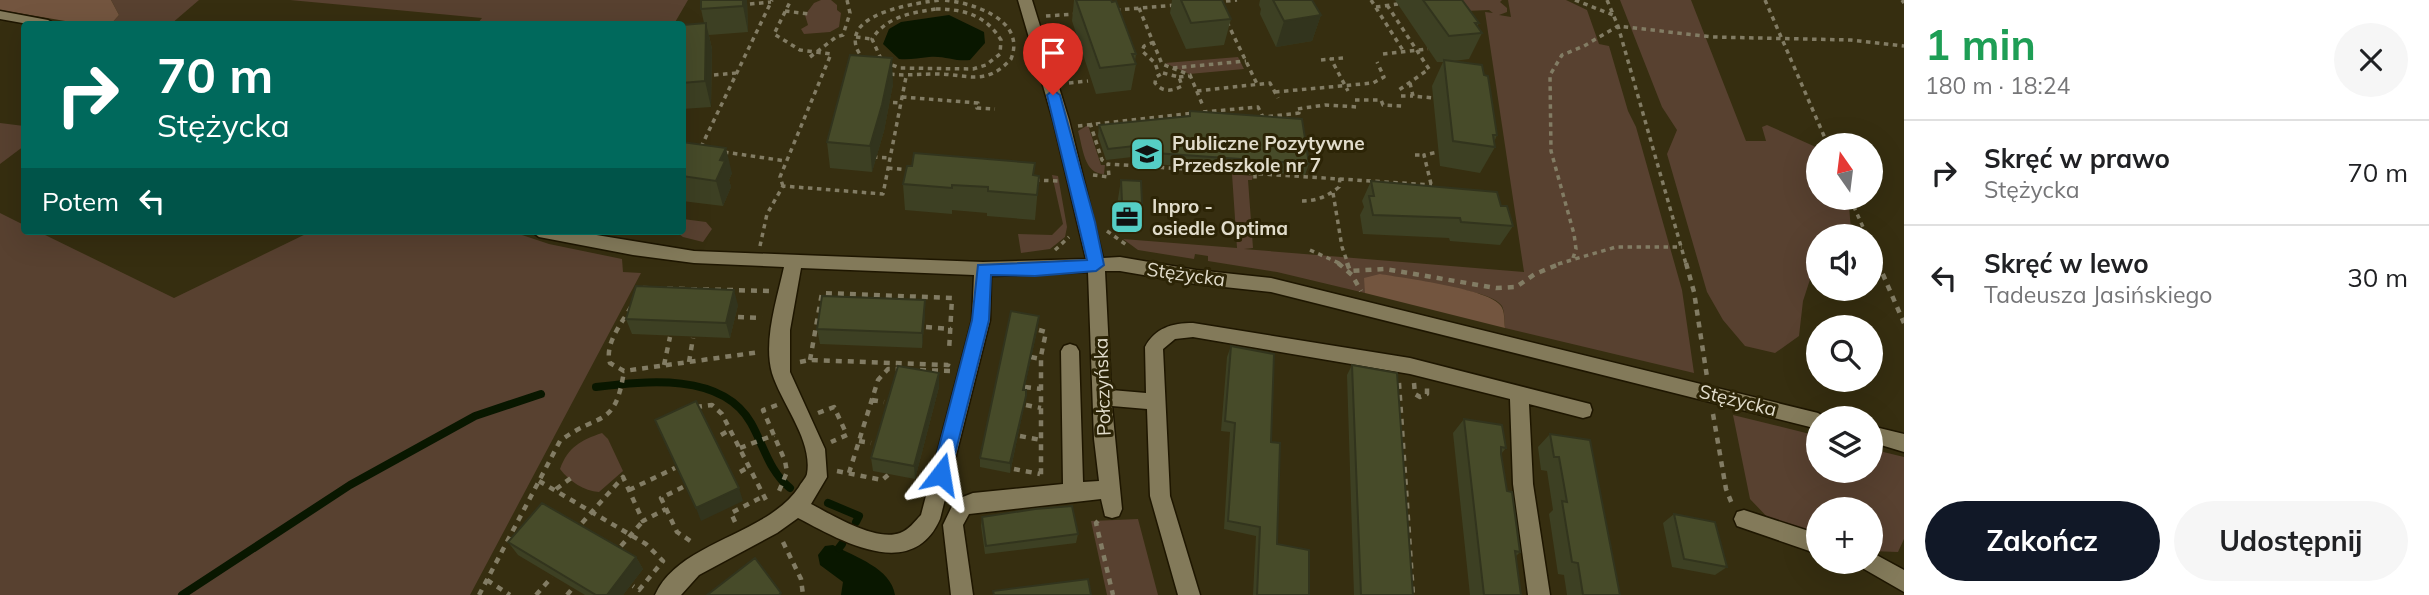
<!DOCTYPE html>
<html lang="pl">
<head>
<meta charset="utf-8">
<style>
	body { margin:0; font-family:Mulish,sans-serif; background:#f6f6f6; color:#202124; height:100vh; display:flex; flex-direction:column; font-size:26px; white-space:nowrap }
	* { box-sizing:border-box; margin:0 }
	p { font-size:23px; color:#757577 }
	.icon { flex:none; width:38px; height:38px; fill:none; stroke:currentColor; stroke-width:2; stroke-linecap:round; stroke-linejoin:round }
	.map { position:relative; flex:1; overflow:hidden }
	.side { display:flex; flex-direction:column; background:#fff; width:525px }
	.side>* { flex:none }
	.hud { position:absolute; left:21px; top:21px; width:665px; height:214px; border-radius:7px; box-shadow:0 7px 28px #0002; background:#00695c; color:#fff; overflow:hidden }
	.needle { width:46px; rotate:346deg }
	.controls { position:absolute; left:1806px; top:133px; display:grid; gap:14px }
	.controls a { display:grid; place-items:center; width:77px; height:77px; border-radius:50%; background:#fff; box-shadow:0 7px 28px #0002; font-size:35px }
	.pin { position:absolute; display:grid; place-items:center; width:60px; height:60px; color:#fff; margin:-72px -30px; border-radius:50% 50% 50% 0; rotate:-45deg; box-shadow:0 0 7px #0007 }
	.pin .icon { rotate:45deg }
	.me { position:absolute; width:77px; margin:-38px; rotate:14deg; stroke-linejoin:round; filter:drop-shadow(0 0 5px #0008) }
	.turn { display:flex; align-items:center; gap:24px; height:147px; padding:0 21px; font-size:32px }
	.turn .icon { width:91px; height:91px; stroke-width:2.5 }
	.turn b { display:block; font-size:49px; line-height:60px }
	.then { display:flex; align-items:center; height:66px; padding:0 21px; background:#0003; gap:14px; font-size:26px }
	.round { display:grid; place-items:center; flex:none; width:74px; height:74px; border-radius:37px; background:#f6f6f6 }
	.summary { display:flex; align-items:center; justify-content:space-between; height:119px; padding:0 21px }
	h1 { font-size:42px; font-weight:700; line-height:52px; color:#1e9e55 }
	.primary-button { display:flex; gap:14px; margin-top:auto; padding:14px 21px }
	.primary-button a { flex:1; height:80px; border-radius:42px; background:#111827; color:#fff; font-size:28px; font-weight:700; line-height:80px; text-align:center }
	.primary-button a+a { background:#f6f6f6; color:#202124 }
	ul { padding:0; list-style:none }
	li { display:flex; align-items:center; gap:21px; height:105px; padding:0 21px; border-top:2px solid #e0e0e0 }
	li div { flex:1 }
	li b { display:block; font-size:26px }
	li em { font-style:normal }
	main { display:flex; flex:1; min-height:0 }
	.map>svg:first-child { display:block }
</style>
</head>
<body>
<main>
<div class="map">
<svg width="1904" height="595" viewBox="0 0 1904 595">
	<rect width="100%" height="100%" fill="#362e10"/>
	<!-- green -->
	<path fill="#584130" d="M111 0H199L171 24H111L119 15Z
		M290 0H688L674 24H477L482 18Z
		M821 0H831L837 5V10L841 13 839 27 830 32 804 34 801 29 808 25 805 15 814 3Z
		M1456 0H1502L1500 2 1507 8V12L1499 15 1511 17 1508 0H1566L1587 10 1599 44 1609 46 1628 111 1636 127 1682 290 1694 373 1505 328C1504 322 1505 312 1502 306 1490 286 1390 281 1365 278V293L1277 272 1208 261V256L1195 254 1194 259 1138 250 1123 239 1237 248 1232 174 1253 176 1252 180H1248L1253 248 1244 249 1524 272 1485 12 1493 13 1489 10 1466 11Z
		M1620 0H1691L1746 141H1766L1762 127 1767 125 1818 148V198H1844L1849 206 1851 230 1842 236H1818V255L1803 301 1799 336 1775 353 1745 346 1723 320 1707 292 1667 154 1677 130 1662 107Z
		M1238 57 1244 69 1189 74 1165 63Z
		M0 123 24 126V146L0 164Z
		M1088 125 1101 165H1105L1104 174C1084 174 1083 148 1078 131Z
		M1052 175 1058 176 1067 227 1065 237 1050 249 1021 253 1018 234 1052 235 1063 224Z
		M0 213 24 225V231H37L174 298 312 231H510L549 244 622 259 623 272 641 273 470 595H0Z
		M683 219 706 222 712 229 703 242 683 237 675 231H682Z
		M1733 415 1818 436V471H1871V449L1904 457V539L1898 552 1871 551V509H1818V536L1770 520 1750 499Z
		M602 433 608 439 623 471 599 492C584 491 569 481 560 469 568 447 581 440 602 433Z
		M1138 519 1158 595H1107L1091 521Z"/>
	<!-- forest -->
	<path fill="#73553f" d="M0 0H111L119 15 111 24H83L0 10Z
		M1380 274C1403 278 1491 289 1501 306 1505 311 1504 322 1505 328L1365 293 1364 278Z"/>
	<!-- water -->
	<path fill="#091700" d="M949 15 984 32 985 43 970 60C956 62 943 55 929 57 918 58 910 60 899 59L883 44 889 29 901 22Z
		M833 545C855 557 891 568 895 595H841L843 582 820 565 818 555 825 546Z"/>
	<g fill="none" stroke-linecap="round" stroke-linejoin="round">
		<!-- stream -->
		<path stroke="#091700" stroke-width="8" d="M596 387C646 381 722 372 751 423 764 446 769 471 790 488
			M828 503 859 516 856 522
			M839 548 842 544
			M182 595 350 485 475 416 541 394"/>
		<!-- minor casing -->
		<g stroke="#1e1600" stroke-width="3">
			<path id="minor" d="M1018 0H1032L1069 120 1103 258 1120 257 1196 270 1271 278 1818 413 1826 418H1818V429L1271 292 1196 284 1120 271H1105L1111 390 1146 393 1145 347C1155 328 1172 323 1193 323L1410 358 1590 404 1592 410 1590 416 1583 418 1529 404 1533 484 1550 595H1528L1513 484 1510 399 1410 374 1193 337 1175 339 1163 349 1170 496 1200 595H1178L1150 496 1147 409 1112 406 1122 509 1119 516 1112 518 1105 516 1101 499 969 514 963 525 973 595H951L943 525 955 500 973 493 1063 484 1061 351 1064 346 1070 344 1076 346 1079 351 1083 482 1099 481 1094 439 1088 272 991 276 990 320 940 519C912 583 840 540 798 518L777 533 699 575 681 595H655C679 541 766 536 799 487 801 483 806 478 807 474 813 440 782 405 772 373 763 341 777 299 784 267L694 263 633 255 539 237 531 231H572L694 251 983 262 1086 259 1053 120ZM801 268 974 275 972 320 921 515C915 521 909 530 900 533 876 542 832 515 811 504L827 477 825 449 790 372V330Z
				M0 11 48 20 55 24H28L0 19Z
				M1871 426 1904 434V452L1871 442Z
				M1744 510 1818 534V554L1737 526 1734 519 1737 512Z
				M1871 552 1904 570V592L1864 569 1861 562H1871Z"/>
		</g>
		<!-- path-far1 -->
		<path stroke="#827c64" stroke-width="3.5" stroke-dasharray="4.5 4.5" stroke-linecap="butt" d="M1371 0 1404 52
			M1575 0 1613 15
			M1607 0 1618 26 1686 264
			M1765 0 1828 145
			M1902 0 1904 3
			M1217 2 1237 0
			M750 4 771 2
			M1387 5 1429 69 1396 92
			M1376 7 1398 4
			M1139 8 1162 64 1190 75 1203 106
			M936 9C963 9 986 15 1001 40L1000 54 986 65 973 69 900 68 882 61 872 39C887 16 911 13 936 9Z
			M1116 10 1177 5
			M785 11 809 14
			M1046 16 1075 14
			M1227 22 1257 84
			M1051 35 1072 34
			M856 37 872 39
			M1154 42 1144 46 1142 51 1155 63 1159 75
			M1383 54 1428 49
			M810 57 836 37 843 35 850 13 847 0
			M1343 58 1331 59 1348 91
			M1321 60 1331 59
			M864 61C862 57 857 51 856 46 847 12 918 3 940 0
			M1173 68 1246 61
			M1163 73 1179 77 1182 86C1172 91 1163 93 1155 83L1156 77Z
			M890 74C905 76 919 74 934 74 965 73 985 88 1011 59 1027 19 971 2 942 0
			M714 75 736 73
			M1179 77 1189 76
			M1069 83 1088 81
			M1410 83 1413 96 1433 98
			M1197 91 1270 83 1278 98
			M1275 92 1373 83 1384 77 1377 62
			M1401 96H1413
			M902 97 978 103 977 108 995 109
			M1355 100H1381L1383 105 1403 106
			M884 102 901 103
			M1203 112 1258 107 1263 117 1299 113 1297 109 1325 105 1358 107
			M1090 123 1102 160 1108 164
			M1078 126 1194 113
			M701 147 772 0
			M724 152 786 161
			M1415 155H1424
			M873 157 890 158
			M888 168 911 170
			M1255 174V183
			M1093 175 1109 177 1108 164 1432 185
			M1035 180 1058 181
			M1431 184 1424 155 1438 152
			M783 186 780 177 831 54 800 50 774 34 791 0
			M1333 193 1342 247 1348 264
			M1850 198 1867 236
			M1302 201C1317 201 1328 196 1339 187L1340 178
			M1107 231 1128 246
			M760 246 767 214 783 186 883 194 906 77
			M1871 246 1879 264
			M1055 250 1069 237
			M1310 250 1341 264
			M1573 258 1576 249 1574 234 1551 151 1550 75 1562 55 1584 46 1618 26 1712 37 1851 40 1904 46
			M1558 264 1616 247H1682"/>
		<!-- path -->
		<path stroke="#827c64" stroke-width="4.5" stroke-dasharray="6 6" stroke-linecap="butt" d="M1338 263 1352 275 1361 291
			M1347 263 1350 271 1385 269 1496 288 1516 287 1535 274 1562 263
			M1686 263 1694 292 1707 377
			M1878 263 1904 323
			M643 288 771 291
			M631 307C622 323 604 344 610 363L624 371 760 352
			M738 317 762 318
			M926 327 951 329
			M1039 330 1046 332 1041 356V477
			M1031 357 1041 359
			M810 360 822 293 952 298 949 351
			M689 362 693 338
			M800 362 810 360 948 365 949 362
			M664 365 670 337
			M920 370 950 371
			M1399 383 1413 595
			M1414 383 1415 394 1420 397 1427 394V386
			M1025 387 1041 389
			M872 400 884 402
			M777 405 763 410 785 461 787 472 779 491
			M1026 405 1041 408
			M696 407 712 405 722 414 768 504
			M818 413 834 407 847 435 831 442
			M1833 413 1854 418
			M1713 414 1726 489 1732 504
			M721 435 730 430
			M1020 436 1041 440
			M859 441 871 443
			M740 448 774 435
			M1014 469 1040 474
			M837 471 882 480 888 475
			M740 472 749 467
			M849 473 878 380 888 369H901
			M539 481 646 544 663 561 639 590 633 586
			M683 487 661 498 677 532 695 544
			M556 489 571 478
			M629 490 675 468
			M1098 521 1096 523 1113 595
			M735 522 731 513 764 496
			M582 523 623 477 643 521 666 509
			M783 542 801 579 803 595
			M621 546 643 521
			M487 580 510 595
			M479 595 560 441C599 411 615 430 624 371
			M536 595 552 577
			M567 595 572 589"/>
		<!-- minor -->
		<use href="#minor" fill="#837a5a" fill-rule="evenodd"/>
	</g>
	<!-- wall -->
	<path fill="#3d4023" d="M747 0 748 32 709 35 712 49 711 107 682 109V25L704 23 701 9Z
		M1074 0H1111L1136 54 1135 61 1136 64 1131 90 1096 94 1072 21Z
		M1172 0H1222L1231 19 1224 45 1186 49 1170 13Z
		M1260 0H1312L1321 15 1312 41 1276 47 1260 14 1261 9 1259 5Z
		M1395 0H1462L1479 23 1477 27 1482 33 1469 59 1454 61 1484 75 1497 135 1494 142 1495 147 1480 173 1440 166 1432 86 1443 62H1437Z
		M893 84 884 131 872 172 830 168 827 142Z
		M1190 111 1309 164 1305 175 1153 164 1150 155 1106 160 1098 136 1099 125 1189 116Z
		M682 142 732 173 729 180 731 187 723 206 682 201Z
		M912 166 1039 176 1035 220 987 216V213L952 210V214L905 210 903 184Z
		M1121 180 1142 203 1137 228 1117 227V205Z
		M1371 181 1501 206 1513 226 1500 245 1450 241 1449 238 1363 234 1360 215 1364 207 1362 201Z
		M925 300V315L922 348 820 344 817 329Z
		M738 305 730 338 632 334 626 319Z
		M1038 326 1024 390V406L1010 473 980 467V458Z
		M1231 346 1271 442 1277 544 1309 595H1253L1256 536 1224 529 1230 432 1221 431 1227 357Z
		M1352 365 1413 595H1354L1347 375Z
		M939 373V387L915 479 873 471 871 458Z
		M1464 419 1506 448 1501 454 1507 491 1520 552 1515 557 1521 595H1470L1453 433Z
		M1550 434 1620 595H1567L1564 575 1558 574 1549 514 1553 510 1547 471 1541 470 1538 447Z
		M1674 514 1727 567 1715 575 1672 567 1663 523Z
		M982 517 1078 534 1076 543 985 554 981 526Z
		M508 542 636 557 643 569 623 595H585L518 555Z"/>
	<!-- shaded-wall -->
	<path fill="#32341d" d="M743 0H747L748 32 743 6Z
		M1321 15 1312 41 1276 47 1284 21Z
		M706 23 712 49 711 107 705 81Z
		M892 58 893 84 884 131 872 172 870 146Z
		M726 148 732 173 729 180 731 187 723 206 716 181 720 160Z
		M734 290 738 305 730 338 726 323Z
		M925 300V315L922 348V333Z
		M1039 316 1038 326 1022 400 1023 390Z
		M939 373V387L915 479 914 466Z
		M1026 396 1024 406 1010 473V463Z
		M739 488 743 501 701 521 696 508Z
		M636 557 643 569 623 595H607Z"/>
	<!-- building -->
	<path fill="#474b29" stroke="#32341d" stroke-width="2" d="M701 0H743V6L701 9Z
		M1076 0H1111L1112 2 1116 1 1136 54H1132L1136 64 1100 68Z
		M1181 0H1222L1231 19 1191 23Z
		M1273 0H1312L1321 15 1284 21Z
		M1423 0H1462L1479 23H1475L1482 33 1449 36Z
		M706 23 705 81 682 83V25Z
		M850 55 892 58 882 105 870 146 827 142Z
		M1444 60 1482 65 1484 75 1488 76 1497 135H1493L1495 147 1453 141Z
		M1190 111 1302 119 1309 164 1155 153 1152 144 1108 149 1099 125 1190 116Z
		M682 142 726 148 720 160 725 161 716 181 682 176Z
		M914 153 1035 163 1033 175 1039 176 1037 195 988 191V187L952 185V188L903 184 907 166H912Z
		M1121 180 1141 181 1142 203 1122 202Z
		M1371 181 1497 192 1501 206H1507L1513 226 1461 222 1460 218 1373 215 1369 196H1374Z
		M636 286 734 290 726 323 626 319Z
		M822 296 925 300 922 333 817 329Z
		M1011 311 1039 316 1023 390H1026V396L1010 463 980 458Z
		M1231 346 1274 354 1271 442 1280 443 1277 544 1309 550V595H1257L1260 527 1228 521 1235 423 1225 421Z
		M1352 365 1397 373 1413 595H1361Z
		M898 366 939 373 914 466 871 458Z
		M696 401 739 488 696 508 655 420Z
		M1464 419 1502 425 1506 448 1501 447V454L1507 491 1512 492 1520 552 1515 551 1521 595H1484Z
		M1550 434 1590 440 1620 595H1583L1578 563 1572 562 1562 501 1567 502 1559 457H1554Z
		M542 503 636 557 607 595H596L508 542Z
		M1072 506 1078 534 986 546 982 517 1035 509Z
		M1674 514 1715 522 1727 567 1684 559Z
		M755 558 781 593 779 595H707Z
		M1088 579 1091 595H994L993 591Z"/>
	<!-- route -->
	<path fill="#1a73e8" stroke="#114b97" stroke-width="2" d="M1053 90 1060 95 1095 222 1104 265 1096 271 1035 276 991 275 989 320 950 474 948 479 941 482 935 479 932 474 972 320 978 265 1087 260 1047 95Z"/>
	<!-- icons -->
	<defs>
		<g id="school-square" transform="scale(1.75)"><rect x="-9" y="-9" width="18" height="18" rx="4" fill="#55cec5" stroke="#2c2406"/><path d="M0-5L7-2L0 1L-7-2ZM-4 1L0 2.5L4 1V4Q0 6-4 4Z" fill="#111"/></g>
		<g id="office-square" transform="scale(1.75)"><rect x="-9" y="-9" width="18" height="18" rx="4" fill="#55cec5" stroke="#2c2406"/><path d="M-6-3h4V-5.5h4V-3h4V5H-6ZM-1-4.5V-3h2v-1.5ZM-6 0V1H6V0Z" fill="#111"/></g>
	</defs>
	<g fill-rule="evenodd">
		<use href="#school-square" x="1147" y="154"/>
		<use href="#office-square" x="1127" y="217"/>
	</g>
	<g text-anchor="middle" stroke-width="6" stroke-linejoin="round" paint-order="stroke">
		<!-- poi labels -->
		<g font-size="19" font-weight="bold" fill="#e1dccb" stroke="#2c2406" text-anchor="start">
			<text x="1172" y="150">Publiczne Pozytywne<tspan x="1172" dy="22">Przedszkole nr 7</tspan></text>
			<text x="1152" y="213">Inpro -<tspan x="1152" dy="22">osiedle Optima</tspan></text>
		</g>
		<!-- street labels -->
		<g font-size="19" fill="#e1dccb" stroke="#2c2406">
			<text transform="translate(1186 274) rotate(8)" y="7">Stężycka</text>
			<text transform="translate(1102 387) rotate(-92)" y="7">Połczyńska</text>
			<text transform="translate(1738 400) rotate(14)" y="7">Stężycka</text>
		</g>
	</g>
</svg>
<div class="controls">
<a><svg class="needle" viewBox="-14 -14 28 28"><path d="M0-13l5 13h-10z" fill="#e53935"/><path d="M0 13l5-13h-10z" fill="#757577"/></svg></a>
<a><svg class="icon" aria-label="sound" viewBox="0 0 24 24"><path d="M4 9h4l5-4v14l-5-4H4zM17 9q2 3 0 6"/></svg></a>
<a><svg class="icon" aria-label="search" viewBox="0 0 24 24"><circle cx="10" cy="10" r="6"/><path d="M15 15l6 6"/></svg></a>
<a><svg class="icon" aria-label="layers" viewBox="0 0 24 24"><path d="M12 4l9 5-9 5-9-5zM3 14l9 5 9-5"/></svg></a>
<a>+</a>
</div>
<div class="pin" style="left:1053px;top:95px;background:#d93025"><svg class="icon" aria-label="arrive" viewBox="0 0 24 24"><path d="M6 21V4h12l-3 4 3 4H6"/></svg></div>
<svg class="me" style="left:941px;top:474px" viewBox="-20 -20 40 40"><path d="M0-17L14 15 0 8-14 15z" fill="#1a73e8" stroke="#fff" stroke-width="4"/></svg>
<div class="hud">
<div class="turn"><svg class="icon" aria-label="right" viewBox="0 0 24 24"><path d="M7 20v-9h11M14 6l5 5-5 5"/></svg><div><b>70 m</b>Stężycka</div></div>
<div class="then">Potem<svg class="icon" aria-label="left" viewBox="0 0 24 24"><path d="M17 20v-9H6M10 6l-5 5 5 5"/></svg></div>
</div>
</div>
<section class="side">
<div class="summary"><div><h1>1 min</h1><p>180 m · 18:24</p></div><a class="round"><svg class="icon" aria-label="close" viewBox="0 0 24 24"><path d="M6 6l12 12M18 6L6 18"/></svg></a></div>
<ul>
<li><svg class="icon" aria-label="right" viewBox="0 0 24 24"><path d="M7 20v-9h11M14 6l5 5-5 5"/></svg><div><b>Skręć w prawo</b><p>Stężycka</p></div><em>70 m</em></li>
<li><svg class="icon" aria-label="left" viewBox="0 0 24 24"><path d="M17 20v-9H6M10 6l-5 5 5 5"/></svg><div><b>Skręć w lewo</b><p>Tadeusza Jasińskiego</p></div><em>30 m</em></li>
</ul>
<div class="primary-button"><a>Zakończ</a><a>Udostępnij</a></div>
</section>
</main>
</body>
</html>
